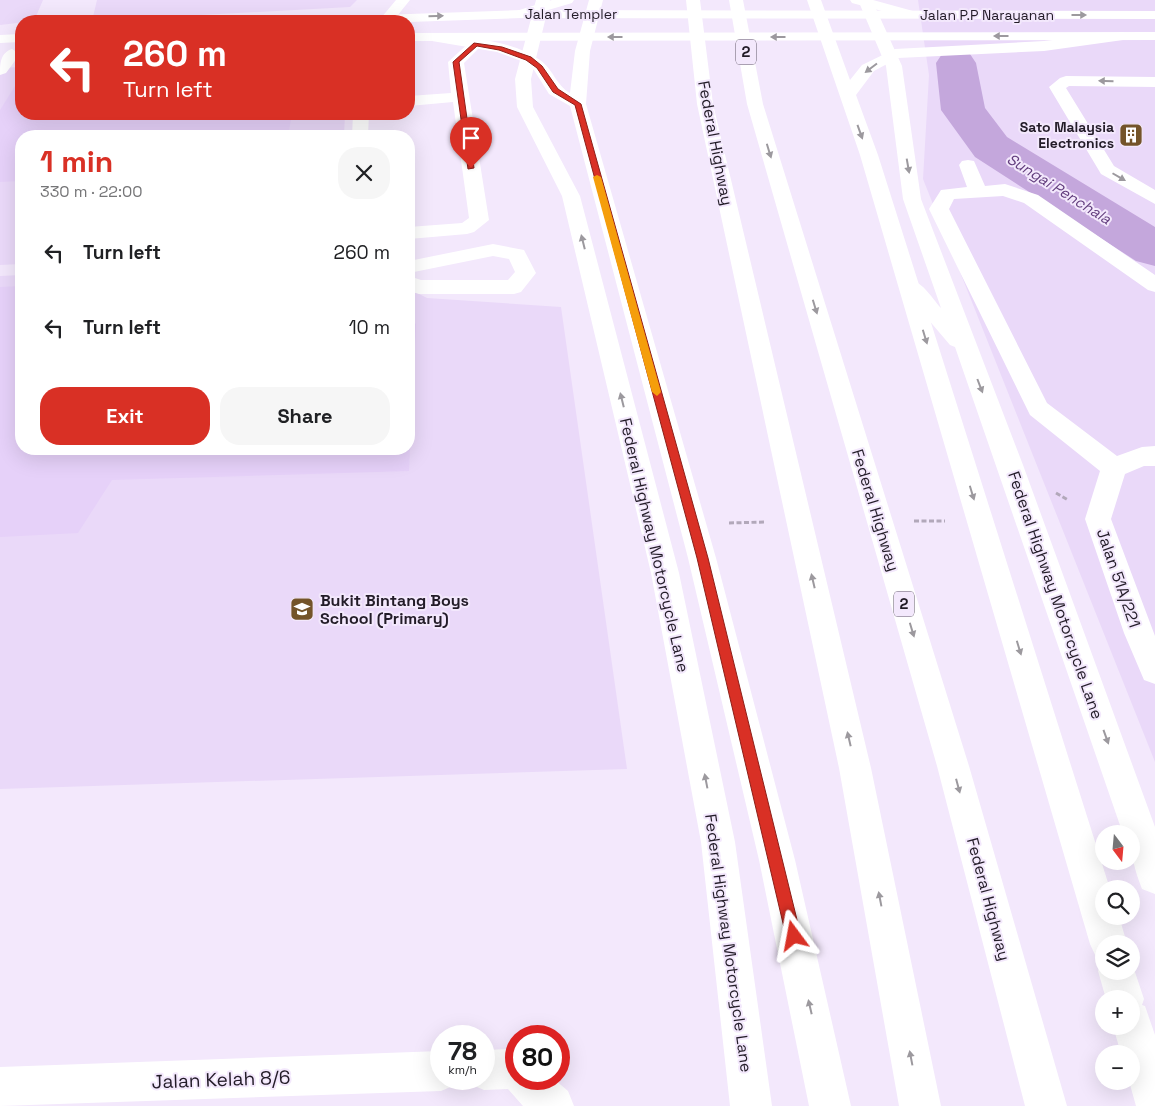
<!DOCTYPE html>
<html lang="en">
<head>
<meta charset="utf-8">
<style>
	body { margin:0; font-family:"Space Grotesk",sans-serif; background:#f6f6f6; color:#202124; height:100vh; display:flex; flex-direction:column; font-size:19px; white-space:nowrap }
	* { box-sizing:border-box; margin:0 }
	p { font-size:16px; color:#757577 }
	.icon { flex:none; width:28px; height:28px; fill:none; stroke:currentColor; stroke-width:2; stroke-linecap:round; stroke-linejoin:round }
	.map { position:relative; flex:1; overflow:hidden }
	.details { position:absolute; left:15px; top:130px; width:400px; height:325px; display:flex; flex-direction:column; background:#fff; border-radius:20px; box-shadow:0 5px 20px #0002 }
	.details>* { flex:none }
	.top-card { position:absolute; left:15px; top:15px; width:400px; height:105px; border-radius:20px; box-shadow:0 5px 20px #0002; background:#d93025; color:#fff; overflow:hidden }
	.needle { width:32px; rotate:164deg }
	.tools { position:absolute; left:1095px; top:825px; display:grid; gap:10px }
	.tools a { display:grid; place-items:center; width:45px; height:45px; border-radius:50%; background:#fff; box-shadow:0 5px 20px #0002; font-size:25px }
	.speed { position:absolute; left:430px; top:1025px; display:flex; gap:10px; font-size:25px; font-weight:700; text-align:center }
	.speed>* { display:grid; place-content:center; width:65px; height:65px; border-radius:50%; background:#fff; box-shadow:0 5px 20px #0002; line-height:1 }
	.speed small { font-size:12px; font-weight:400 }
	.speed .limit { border:8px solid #d22; background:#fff; color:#111 }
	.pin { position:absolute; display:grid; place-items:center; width:42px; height:42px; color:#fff; margin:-51px -21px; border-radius:50% 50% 50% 0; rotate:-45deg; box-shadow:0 0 5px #0007 }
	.pin .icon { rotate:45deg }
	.me { position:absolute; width:55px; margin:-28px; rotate:347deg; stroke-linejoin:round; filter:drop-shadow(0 0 4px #0008) }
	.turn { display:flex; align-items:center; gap:18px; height:105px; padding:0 25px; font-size:22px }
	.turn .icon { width:65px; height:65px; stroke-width:2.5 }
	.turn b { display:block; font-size:35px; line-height:42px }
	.round { display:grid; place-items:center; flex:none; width:52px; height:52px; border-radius:20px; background:#f6f6f6 }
	.head { display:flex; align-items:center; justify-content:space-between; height:85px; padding:0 25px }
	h1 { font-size:30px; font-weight:800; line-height:38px; color:#d93025 }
	.action { display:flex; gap:10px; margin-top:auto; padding:10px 25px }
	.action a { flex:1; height:58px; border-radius:20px; background:#d93025; color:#fff; font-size:20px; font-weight:800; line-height:58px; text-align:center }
	.action a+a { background:#f6f6f6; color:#202124 }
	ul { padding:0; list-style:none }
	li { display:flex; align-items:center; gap:15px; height:75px; padding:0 25px }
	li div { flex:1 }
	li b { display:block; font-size:19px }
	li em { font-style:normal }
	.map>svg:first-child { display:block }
</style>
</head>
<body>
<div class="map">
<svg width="1155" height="1106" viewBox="0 0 1155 1106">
	<rect width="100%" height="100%" fill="#f3e8fc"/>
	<!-- built -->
	<path fill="#ead9f9" d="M0 0H43L34 21 0 25Z
		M97 0H357L350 7 92 21Z
		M918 0H1155V762L923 179 929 75Z
		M21 67V114H345L344 136H21V264L0 265V68Z
		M21 275V449H409V289L427 298 561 307 627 769 0 789V276Z"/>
	<!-- green -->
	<path fill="#e6d1f9" d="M15 86H21V114H292L288 136H21V181L0 182V110Z
		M21 286V449H409V318L416 324 409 471 112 480 78 533 0 537V287Z"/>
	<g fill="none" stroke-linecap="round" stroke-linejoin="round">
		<!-- river -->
		<path fill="#c4a7dc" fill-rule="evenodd" d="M956 51 970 54 976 63 985 108 1007 137 1155 227V266L1136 261 975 157 941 110 936 63 942 54Z"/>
		<!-- path-far1 -->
		<path stroke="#b2a8ba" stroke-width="2" stroke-dasharray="3 1" stroke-linecap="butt" d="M138 21 162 19 161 21"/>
		<!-- path -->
		<path stroke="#b2a8ba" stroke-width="3" stroke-dasharray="5 2.5" stroke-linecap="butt" d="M1056 493 1068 500
			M914 521H945
			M729 523 765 522"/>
		<!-- minor -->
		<path fill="#fff" fill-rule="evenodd" d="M396 0H410L393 21H383L381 18Z
			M536 0H550L531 79 533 107 580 196 679 573 735 842 772 1106H730L701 842 651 573 562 196 517 107 515 79Z
			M858 0H872L902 66 921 199 1023 465 1155 827V894L1142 889C1134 868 1131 856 1131 834H1123L955 347 950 345 899 285 902 280C920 276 930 296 941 308L903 199 886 66Z
			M476 40 483 44 464 63 489 220 474 232 467 234 409 239V227L462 223 469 218 453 102 409 106V96L451 93 448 62 471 41Z
			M12 49 20 54 6 73 0 75C0 64 0 53 12 49Z
			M1066 76 1155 77V87L1069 86 1066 88 1114 166 1155 190V204L1101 174 1049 87 1060 78Z
			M353 114H369L368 136H352Z
			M968 160 974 161 985 186 1005 184 1038 195 1155 275V292L1148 290 1024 203 1003 196 954 199 949 209 1047 403 1117 456 1142 447 1155 446V466H1144L1125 474 1111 519 1155 636V684L1144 680 1124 633 1085 519 1100 471 1030 415 929 209 941 190 967 187 959 165 962 161Z
			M493 244 524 250 536 273 521 292 514 294H419L409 291V276L421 280H508L515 272 509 259 493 256 409 273V261Z
			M513 1049 516 1050V1079H554L568 1091 574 1106H523L508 1089 484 1090 470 1084 468 1079H484V1050Z
			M441 1051V1079H458L455 1085 441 1091 0 1106V1067Z"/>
		<!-- major -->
		<path fill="#fff" fill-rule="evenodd" d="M521 10 1155 11V19L521 18 409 22 316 21 323 17Z
			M1155 32V40L409 41V33Z
			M21 34V42L0 43V35Z"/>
		<!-- highway -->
		<path fill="#fff" fill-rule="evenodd" d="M552 0H574L572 3 521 18 514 14 516 11Z
			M589 0H603L590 51 586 104 716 558 795 860 851 1106H809L759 860 688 558 570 106 549 94 534 70 524 62 497 52 432 41 425 37 432 33C466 38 511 39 540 60 553 69 556 85 570 93L575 51Z
			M686 0H700L713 104 871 768 941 1106H899L839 768 697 104Z
			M729 0H743L763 104 969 766 1067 1106H1025L937 766 747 104Z
			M807 0H821L850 80 862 65 895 49 1044 41 1123 32 1130 36 1123 40 1044 51 898 58 874 71 856 95 878 155 1110 889H1104V916H1119L1127 944H1104V971H1131V960L1144 999 1142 1005 1145 1006 1155 1035V1106H1136L1129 1081H1131V1054H1121L1113 1026H1131V999H1106L1098 971 1103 960 1096 957 1090 944 860 155Z
			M850 0H873L913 11 915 14 908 18 852 3Z"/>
	</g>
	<!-- one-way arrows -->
	<defs><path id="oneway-solid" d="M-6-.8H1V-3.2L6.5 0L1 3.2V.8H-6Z" transform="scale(1.25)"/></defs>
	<g fill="#9c999e">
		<use href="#oneway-solid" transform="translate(1079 15)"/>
		<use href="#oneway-solid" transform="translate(436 16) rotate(-1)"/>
		<use href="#oneway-solid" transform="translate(1001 36) rotate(180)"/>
		<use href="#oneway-solid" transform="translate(615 37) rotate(180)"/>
		<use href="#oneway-solid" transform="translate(778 37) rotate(180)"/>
		<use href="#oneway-solid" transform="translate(871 68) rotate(143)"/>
		<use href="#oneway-solid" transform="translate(1106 81) rotate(-179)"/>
		<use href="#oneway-solid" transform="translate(860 132) rotate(70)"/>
		<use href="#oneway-solid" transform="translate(769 151) rotate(73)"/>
		<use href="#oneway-solid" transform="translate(908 166) rotate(80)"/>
		<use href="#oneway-solid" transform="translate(1119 177) rotate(30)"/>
		<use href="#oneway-solid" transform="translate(583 242) rotate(-104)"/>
		<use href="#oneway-solid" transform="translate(815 307) rotate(73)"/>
		<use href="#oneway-solid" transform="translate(925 337) rotate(73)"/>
		<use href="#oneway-solid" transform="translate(980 386) rotate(69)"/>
		<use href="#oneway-solid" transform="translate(622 400) rotate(-104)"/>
		<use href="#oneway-solid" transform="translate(972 493) rotate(73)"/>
		<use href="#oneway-solid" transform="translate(813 581) rotate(-103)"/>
		<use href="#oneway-solid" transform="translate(912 630) rotate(73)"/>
		<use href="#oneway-solid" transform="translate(1019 648) rotate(73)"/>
		<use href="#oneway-solid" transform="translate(1106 737) rotate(70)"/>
		<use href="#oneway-solid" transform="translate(849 739) rotate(-103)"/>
		<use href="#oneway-solid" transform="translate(706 781) rotate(-101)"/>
		<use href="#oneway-solid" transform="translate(958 786) rotate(75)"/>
		<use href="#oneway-solid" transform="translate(880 899) rotate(-101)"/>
		<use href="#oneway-solid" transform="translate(810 1007) rotate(-103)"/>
		<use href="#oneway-solid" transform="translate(911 1058) rotate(-101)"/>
	</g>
	<!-- route -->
	<path fill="#d93025" stroke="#8d1f18" d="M474 43 502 47 531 57 542 66 558 89 581 104 708 558 801 936 799 941 794 943 788 941 786 936 697 558 575 105 553 92 537 68 526 60 499 50 477 46 459 62 474 168 468 169 453 62Z"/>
	<!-- slow -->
	<path fill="#f59e0b" d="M597 175 601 177 661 392 657 396 652 392 593 177Z"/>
	<!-- icons -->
	<defs>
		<g id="building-square" transform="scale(1.25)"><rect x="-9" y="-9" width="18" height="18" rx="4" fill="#74542a" stroke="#f3e8fc"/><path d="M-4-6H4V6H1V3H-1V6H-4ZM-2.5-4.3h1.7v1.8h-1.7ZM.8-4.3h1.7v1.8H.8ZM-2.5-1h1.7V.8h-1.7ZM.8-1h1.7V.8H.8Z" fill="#fff"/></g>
		<g id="school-square" transform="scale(1.25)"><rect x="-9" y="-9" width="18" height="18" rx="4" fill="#74542a" stroke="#f3e8fc"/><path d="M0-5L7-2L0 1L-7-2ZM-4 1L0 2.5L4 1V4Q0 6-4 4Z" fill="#fff"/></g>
	</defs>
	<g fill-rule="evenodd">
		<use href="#building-square" x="1131" y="135"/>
		<use href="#school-square" x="302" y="609"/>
	</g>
	<g text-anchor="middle" stroke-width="4" stroke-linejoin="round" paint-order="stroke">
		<!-- far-street labels -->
		<g font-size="14" fill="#231c28" stroke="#f3e8fc">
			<text x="571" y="19">Jalan Templer</text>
			<text x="987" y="20">Jalan P.P Narayanan</text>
		</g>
		<!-- far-poi labels -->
		<g font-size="14" font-weight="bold" fill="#231c28" stroke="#f3e8fc" text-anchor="end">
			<text x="1114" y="132">Sato Malaysia<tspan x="1114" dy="16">Electronics</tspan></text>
		</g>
		<!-- shield labels -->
		<g fill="#f3e8fc" stroke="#615968" stroke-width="1">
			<rect x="736" y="39.5" width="20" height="25" rx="4"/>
			<rect x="894" y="591.5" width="20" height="25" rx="4"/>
		</g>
		<g font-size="15" font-weight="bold" fill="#231c28">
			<text x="746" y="57">2</text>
			<text x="904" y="609">2</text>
		</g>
		<!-- far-water labels -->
		<g font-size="15" font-style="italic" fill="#623d7d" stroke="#f3e8fc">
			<text transform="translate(1059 189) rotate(32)" y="5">Sungai Penchala</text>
		</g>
		<!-- street labels -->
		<g font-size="16" fill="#231c28" stroke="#f3e8fc">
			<text transform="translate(716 143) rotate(79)" y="6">Federal Highway</text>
			<text transform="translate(876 510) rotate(73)" y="6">Federal Highway</text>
			<text transform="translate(655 545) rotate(77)" y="6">Federal Highway Motorcycle Lane</text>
			<text transform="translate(1119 578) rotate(71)" y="6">Jalan 51A/221</text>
			<text transform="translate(1056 595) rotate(71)" y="6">Federal Highway Motorcycle Lane</text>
			<text transform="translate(989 899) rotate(75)" y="6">Federal Highway</text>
			<text transform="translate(729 943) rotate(82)" y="6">Federal Highway Motorcycle Lane</text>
		</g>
		<!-- poi labels -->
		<g font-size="16" font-weight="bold" fill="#231c28" stroke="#f3e8fc" text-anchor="start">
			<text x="320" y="606">Bukit Bintang Boys<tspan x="320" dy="18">School (Primary)</tspan></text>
		</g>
		<!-- near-street labels -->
		<g font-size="19" fill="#231c28" stroke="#f3e8fc">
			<text transform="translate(221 1079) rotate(-2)" y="7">Jalan Kelah 8/6</text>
		</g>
	</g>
</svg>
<div class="tools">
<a><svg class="needle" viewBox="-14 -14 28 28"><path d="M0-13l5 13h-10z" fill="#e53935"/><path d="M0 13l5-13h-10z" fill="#757577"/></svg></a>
<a><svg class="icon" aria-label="search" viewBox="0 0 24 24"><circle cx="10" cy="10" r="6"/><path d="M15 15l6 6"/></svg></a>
<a><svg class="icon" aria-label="layers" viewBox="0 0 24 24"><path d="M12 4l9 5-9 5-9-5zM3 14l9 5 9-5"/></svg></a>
<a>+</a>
<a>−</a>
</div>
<div class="speed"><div>78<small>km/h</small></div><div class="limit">80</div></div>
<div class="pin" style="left:471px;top:168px;background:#d93025"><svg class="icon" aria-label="arrive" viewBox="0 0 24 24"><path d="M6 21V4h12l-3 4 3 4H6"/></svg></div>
<svg class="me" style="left:794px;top:936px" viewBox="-20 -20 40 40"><path d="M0-17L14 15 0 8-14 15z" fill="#d93025" stroke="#fff" stroke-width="4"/></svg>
<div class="top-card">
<div class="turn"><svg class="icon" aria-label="left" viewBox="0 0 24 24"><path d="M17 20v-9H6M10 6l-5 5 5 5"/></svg><div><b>260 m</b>Turn left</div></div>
</div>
<section class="details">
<div class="head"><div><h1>1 min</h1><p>330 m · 22:00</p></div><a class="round"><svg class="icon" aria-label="close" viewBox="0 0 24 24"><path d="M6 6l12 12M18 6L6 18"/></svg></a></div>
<ul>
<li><svg class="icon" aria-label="left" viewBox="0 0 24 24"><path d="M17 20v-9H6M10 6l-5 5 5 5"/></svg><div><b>Turn left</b></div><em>260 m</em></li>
<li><svg class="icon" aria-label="left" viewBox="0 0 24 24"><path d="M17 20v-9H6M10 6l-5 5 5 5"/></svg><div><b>Turn left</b></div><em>10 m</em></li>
</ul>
<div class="action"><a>Exit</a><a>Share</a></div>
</section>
</div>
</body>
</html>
